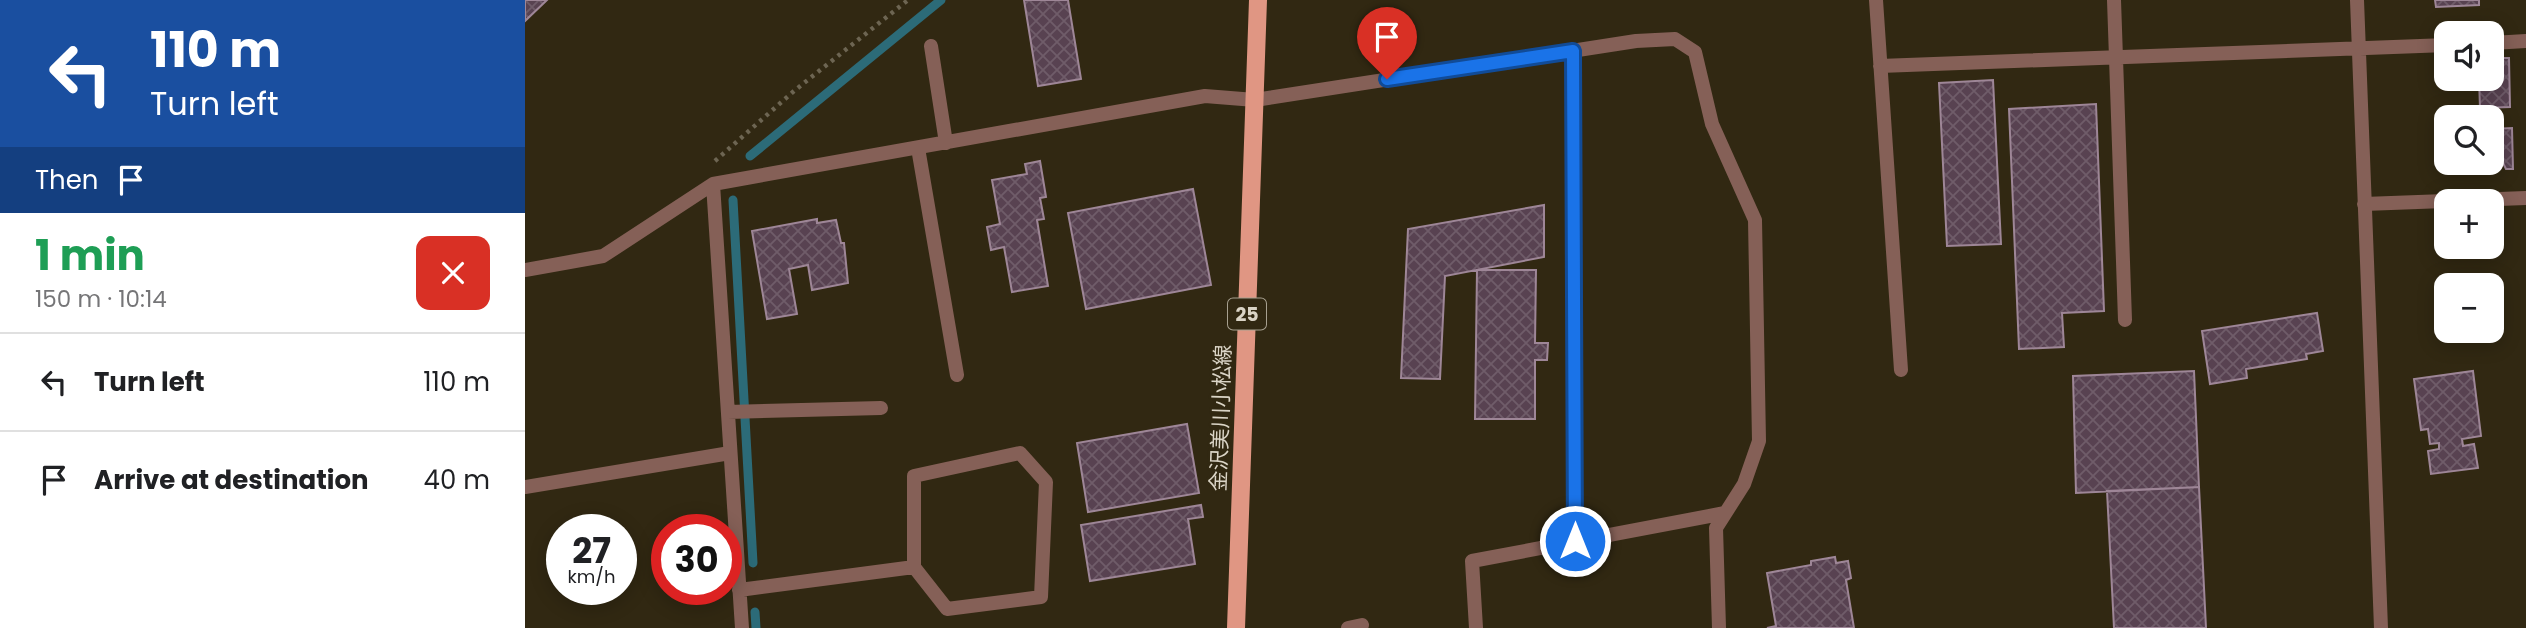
<!DOCTYPE html>
<html lang="en">
<head>
<meta charset="utf-8">
<style>
	body { margin:0; font-family:Poppins,"Noto Sans JP",sans-serif; background:#f6f6f6; color:#202124; height:100vh; display:flex; flex-direction:column; font-size:26px; white-space:nowrap }
	* { box-sizing:border-box; margin:0 }
	p { font-size:23px; color:#757577 }
	.icon { flex:none; width:38px; height:38px; fill:none; stroke:currentColor; stroke-width:2; stroke-linecap:round; stroke-linejoin:round }
	.map { position:relative; flex:1; overflow:hidden }
	.side { display:flex; flex-direction:column; background:#fff; width:525px }
	.side>* { flex:none }
	.banner { background:#1a4fa0; color:#fff; overflow:hidden }
	.buttons { position:absolute; left:1909px; top:21px; display:grid; gap:14px }
	.buttons a { display:grid; place-items:center; width:70px; height:70px; border-radius:14px; background:#fff; box-shadow:0 4px 18px #0003; font-size:35px }
	.speed { position:absolute; left:21px; top:514px; display:flex; gap:14px; font-size:35px; font-weight:700; text-align:center }
	.speed>* { display:grid; place-content:center; width:91px; height:91px; border-radius:50%; background:#fff; box-shadow:0 4px 18px #0003; line-height:1 }
	.speed small { font-size:18px; font-weight:400 }
	.speed .limit { border:10px solid #d22; background:#fff; color:#111 }
	.pin { position:absolute; display:grid; place-items:center; width:60px; height:60px; color:#fff; margin:-72px -30px; border-radius:50% 50% 50% 0; rotate:-45deg; box-shadow:0 0 7px #0007 }
	.pin .icon { rotate:45deg }
	.me { position:absolute; width:77px; margin:-38px; rotate:0deg; stroke-linejoin:round; filter:drop-shadow(0 0 5px #0008) }
	.turn { display:flex; align-items:center; gap:24px; height:147px; padding:0 35px; font-size:32px }
	.turn .icon { width:91px; height:91px; stroke-width:2.5 }
	.turn b { display:block; font-size:49px; line-height:60px }
	.then { display:flex; align-items:center; height:66px; padding:0 35px; background:#0003; gap:14px; font-size:26px }
	.round { display:grid; place-items:center; flex:none; width:74px; height:74px; border-radius:14px; background:#f6f6f6 }
	.summary { display:flex; align-items:center; justify-content:space-between; height:119px; padding:0 35px }
	h1 { font-size:42px; font-weight:700; line-height:52px; color:#1e9e55 }
	ul { padding:0; list-style:none }
	li { display:flex; align-items:center; gap:21px; height:98px; padding:0 35px; border-top:2px solid #e0e0e0 }
	li div { flex:1 }
	li b { display:block; font-size:26px }
	li em { font-style:normal }
	main { display:flex; flex:1; min-height:0 }
	.map>svg:first-child { display:block }
</style>
</head>
<body>
<main>
<section class="side">
<div class="banner">
<div class="turn"><svg class="icon" aria-label="left" viewBox="0 0 24 24"><path d="M17 20v-9H6M10 6l-5 5 5 5"/></svg><div><b>110 m</b>Turn left</div></div>
<div class="then">Then<svg class="icon" aria-label="arrive" viewBox="0 0 24 24"><path d="M6 21V4h12l-3 4 3 4H6"/></svg></div>
</div>
<div class="summary"><div><h1>1 min</h1><p>150 m · 10:14</p></div><a class="round" style="background:#d93025;color:#fff"><svg class="icon" aria-label="close" viewBox="0 0 24 24"><path d="M6 6l12 12M18 6L6 18"/></svg></a></div>
<ul>
<li><svg class="icon" aria-label="left" viewBox="0 0 24 24"><path d="M17 20v-9H6M10 6l-5 5 5 5"/></svg><div><b>Turn left</b></div><em>110 m</em></li>
<li><svg class="icon" aria-label="arrive" viewBox="0 0 24 24"><path d="M6 21V4h12l-3 4 3 4H6"/></svg><div><b>Arrive at destination</b></div><em>40 m</em></li>
</ul>
</section>
<div class="map">
<svg width="2001" height="628" viewBox="0 0 2001 628">
	<defs>
		<pattern id="building-cross-hatch" width="8" height="8" patternUnits="userSpaceOnUse" patternTransform="scale(1.75)"><rect width="8" height="8" fill="#584251"/><path d="M0 0l8 8M0 8l8-8" fill="none" stroke="#6f5c69"/></pattern>
	</defs>
	<rect width="100%" height="100%" fill="#312812"/>
	<g fill="none" stroke-linecap="round" stroke-linejoin="round">
		<!-- stream -->
		<path stroke="#2c6b78" stroke-width="9" d="M225 156 416 0
			M208 200 228 563
			M230 612 231 628"/>
	</g>
	<!-- building -->
	<path fill="url(#building-cross-hatch)" stroke="#9e8697" stroke-width="2" d="M0 0H22L0 21Z
		M499 0H543L556 79 513 86Z
		M1910 0H1954V5L1911 7Z
		M1967 58H1984L1985 107 1955 108 1954 79H1967Z
		M1468 80 1476 244 1422 246 1414 83Z
		M1468 80 1476 244 1422 246 1414 83Z
		M1571 104 1579 311 1537 313 1539 347 1494 349 1484 109Z
		M1987 128 1988 169H1981L1967 141V129Z
		M515 161 521 197 515 198 519 219 512 220 523 286 487 292 479 247 466 250 462 227 475 224 467 180 502 174 500 164Z
		M668 189 686 285 561 309 543 213Z
		M1019 205V257L920 276 915 379 876 378 883 229Z
		M292 219V223L311 220 316 243H319L323 283 287 290 283 265 264 269 272 314 242 319 227 231Z
		M952 270H1011L1010 343H1023L1022 360H1010V419H950Z
		M952 270H1011L1010 343H1023L1022 360H1010V419H950Z
		M1792 313 1798 351 1781 354 1782 359 1721 369 1722 378 1685 384 1677 331Z
		M1669 371 1674 487 1551 493 1548 376Z
		M1948 371 1956 436 1937 439 1938 446 1949 444 1953 468 1906 474 1903 451 1914 449V443L1905 444 1903 429 1896 430 1889 379Z
		M662 424 674 493 563 512 552 443Z
		M1674 487 1681 628H1589L1582 491Z
		M676 505 678 517 663 519 670 564 565 581 556 525Z
		M1310 557 1311 563 1323 561 1326 578 1321 580 1329 628H1242L1251 626 1242 573 1286 565V561Z"/>
	<g fill="none" stroke-linecap="round" stroke-linejoin="round">
		<!-- path -->
		<path stroke="#6d6552" stroke-width="4.5" stroke-dasharray="3.5 5" stroke-linecap="butt" d="M190 161 269 91 383 0"/>
		<!-- minor -->
		<path stroke="#856057" stroke-width="14" d="M1351 0 1376 370
			M1589 0 1600 320
			M1832 0 1856 628
			M1967 43 2001 41
			M406 46 421 143
			M1047 51 1050 541
			M1355 66 1922 45
			M393 148 432 375
			M188 184 217 628
			M1839 204 2001 198
			M0 270 78 256 188 184 680 96 730 100 1111 41 1150 39 1170 52 1187 124 1230 220 1234 441 1219 484 1191 528 1194 628
			M203 412 356 408
			M0 487 205 453
			M214 590 389 567 422 609 516 597 521 482 495 453 389 476V567
			M823 628 837 625
			M951 628 947 561 1200 513"/>
		<!-- primary -->
		<path stroke="#e09683" stroke-width="18" d="M711 628 733 0"/>
	</g>
	<g fill="none" stroke-linecap="round" stroke-linejoin="round">
		<!-- route casing -->
		<g stroke="#114b97" stroke-width="18">
			<path id="route" d="M862 79 1048 51 1050 541"/>
		</g>
		<!-- route -->
		<use href="#route" stroke="#1a73e8" stroke-width="12"/>
	</g>
	<g text-anchor="middle" stroke-width="5" stroke-linejoin="round" paint-order="stroke">
		<!-- shield labels -->
		<rect fill="#312812" stroke="#a7a090" stroke-width="2" x="703" y="298.5" width="38" height="31" rx="5"/>
		<g font-size="19" font-weight="bold" fill="#dad4c6">
			<text x="722" y="321">25</text>
		</g>
		<!-- street labels -->
		<g font-size="21" fill="#dad4c6" stroke="#312812">
			<text transform="translate(696 418) rotate(-88)" y="7">金沢美川小松線</text>
		</g>
	</g>
</svg>
<div class="buttons">
<a><svg class="icon" aria-label="sound" viewBox="0 0 24 24"><path d="M4 9h4l5-4v14l-5-4H4zM17 9q2 3 0 6"/></svg></a>
<a><svg class="icon" aria-label="search" viewBox="0 0 24 24"><circle cx="10" cy="10" r="6"/><path d="M15 15l6 6"/></svg></a>
<a>+</a>
<a>−</a>
</div>
<div class="speed"><div>27<small>km/h</small></div><div class="limit">30</div></div>
<div class="pin" style="left:862px;top:79px;background:#d93025"><svg class="icon" aria-label="arrive" viewBox="0 0 24 24"><path d="M6 21V4h12l-3 4 3 4H6"/></svg></div>
<svg class="me" style="left:1050px;top:541px" viewBox="-20 -20 40 40"><circle r="17" fill="#1a73e8" stroke="#fff" stroke-width="3"/><path d="M0-11L8 9 0 5-8 9z" fill="#fff"/></svg>
</div>
</main>
</body>
</html>
